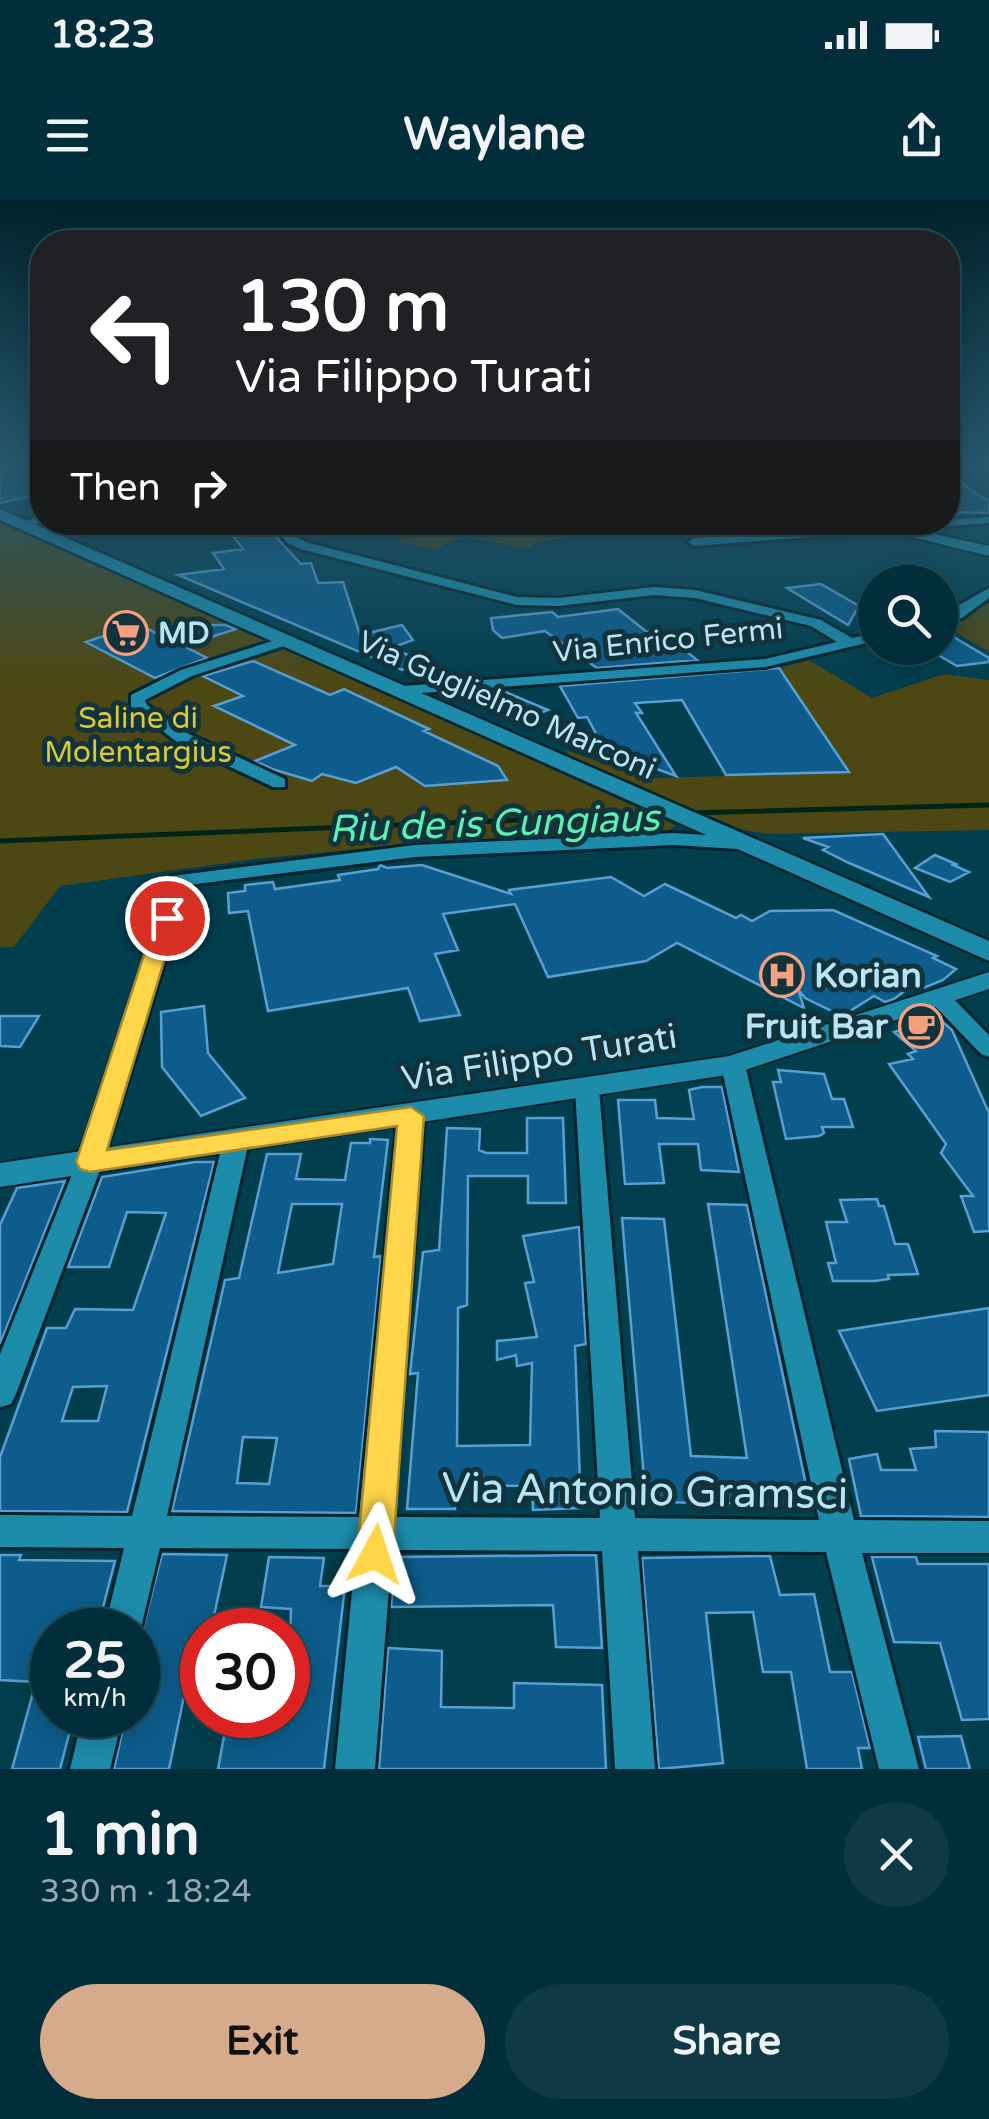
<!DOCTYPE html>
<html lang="en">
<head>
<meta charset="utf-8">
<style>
	body { margin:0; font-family:"Varela Round",sans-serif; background:#0f3a45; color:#f1f3f6; height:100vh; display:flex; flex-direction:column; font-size:38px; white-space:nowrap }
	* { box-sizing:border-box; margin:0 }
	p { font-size:32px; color:#96a8af }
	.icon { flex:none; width:55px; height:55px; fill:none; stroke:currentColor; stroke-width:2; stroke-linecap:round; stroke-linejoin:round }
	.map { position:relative; height:1569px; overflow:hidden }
	.side { display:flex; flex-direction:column; background:#012e3a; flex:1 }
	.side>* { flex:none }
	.top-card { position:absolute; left:30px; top:30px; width:930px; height:305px; border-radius:40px; box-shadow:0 5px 25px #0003,0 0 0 2px #234a54; background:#202124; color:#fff; overflow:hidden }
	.tools { position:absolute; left:858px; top:365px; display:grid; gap:20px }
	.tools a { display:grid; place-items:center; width:100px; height:100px; border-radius:50%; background:#012e3a; box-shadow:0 5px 25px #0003,0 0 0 2px #234a54; font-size:50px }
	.speed { position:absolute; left:30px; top:1408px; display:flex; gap:20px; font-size:50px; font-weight:700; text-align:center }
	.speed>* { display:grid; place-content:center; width:130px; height:130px; border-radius:50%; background:#012e3a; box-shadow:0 5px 25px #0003,0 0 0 2px #234a54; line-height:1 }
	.speed small { font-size:25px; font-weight:400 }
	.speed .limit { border:15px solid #d22; background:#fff; color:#111 }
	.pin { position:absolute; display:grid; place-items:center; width:85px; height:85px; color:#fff; margin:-42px; border:5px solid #fff; border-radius:50%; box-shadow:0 2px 10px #0007 }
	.me { position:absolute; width:110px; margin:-55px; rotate:5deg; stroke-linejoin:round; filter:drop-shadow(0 0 8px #0008) }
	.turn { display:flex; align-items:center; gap:35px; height:210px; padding:0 40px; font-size:45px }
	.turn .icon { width:130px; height:130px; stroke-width:2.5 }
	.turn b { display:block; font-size:70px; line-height:85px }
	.then { display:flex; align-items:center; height:95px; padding:0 40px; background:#0003; gap:20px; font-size:38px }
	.round { display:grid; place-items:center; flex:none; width:105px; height:105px; border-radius:52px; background:#0f3a45 }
	.headline { display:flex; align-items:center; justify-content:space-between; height:170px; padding:0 40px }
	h1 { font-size:60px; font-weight:800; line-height:75px }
	.action { display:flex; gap:20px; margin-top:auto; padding:20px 40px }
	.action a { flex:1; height:115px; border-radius:60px; background:#d6ab8b; color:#111; font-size:40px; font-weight:800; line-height:115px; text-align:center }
	.action a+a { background:#0f3a45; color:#f1f3f6 }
	.status { display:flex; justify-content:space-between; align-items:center; height:70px; padding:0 50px; background:#012e3a; direction:ltr }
	.status svg { height:28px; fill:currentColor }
	header { display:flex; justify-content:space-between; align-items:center; height:130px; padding:0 40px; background:#012e3a; font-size:45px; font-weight:800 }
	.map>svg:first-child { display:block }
</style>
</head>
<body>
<div class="status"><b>18:23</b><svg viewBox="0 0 49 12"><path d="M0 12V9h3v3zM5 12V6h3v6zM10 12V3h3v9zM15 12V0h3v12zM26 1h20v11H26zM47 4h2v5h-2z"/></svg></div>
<header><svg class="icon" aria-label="menu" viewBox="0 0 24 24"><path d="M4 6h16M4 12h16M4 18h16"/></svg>Waylane<svg class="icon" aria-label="share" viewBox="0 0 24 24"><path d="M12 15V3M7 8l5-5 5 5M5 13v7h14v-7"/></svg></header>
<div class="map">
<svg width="989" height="1569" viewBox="0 0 989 1569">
	<rect width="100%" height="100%" fill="#013e4e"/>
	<!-- green -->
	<path fill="#4d4714" d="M0 320 432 511 429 513 675 625 670 630 424 643 255 659 60 686 14 747 0 748Z
		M406 323 574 322 589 332 539 342 526 349 464 336 434 350 394 341 421 336Z
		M989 402V452L947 427Z
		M809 460 872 498 944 474 989 480V630L769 634 743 630 569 557 566 550 639 576 658 578 847 572 779 468Z"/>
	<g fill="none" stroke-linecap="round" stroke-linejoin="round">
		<!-- stream -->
		<path stroke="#002416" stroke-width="5" d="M690 613 989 605
			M0 641 668 614"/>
	</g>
	<!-- building -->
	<path fill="#0d5c8b" stroke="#599fd1" stroke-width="2.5" fill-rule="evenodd" d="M0 264H42V300L32 296 0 303Z
		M948 274 989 302V313L948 312Z
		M263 323 301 364 311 363 318 383 343 382 360 435 402 425 413 440 391 448 425 462 402 470 178 375 224 369 213 353 243 349 226 327Z
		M821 384 859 406 848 425 787 388Z
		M618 409 657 440 671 439 697 460 597 468 545 431 502 438 493 430 491 418 552 412 558 417Z
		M138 424 156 433 161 425H226L236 429 184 446 207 458 155 478 86 442Z
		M940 429 989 458V462L957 466 940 456Z
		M253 461 330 495 344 489 429 529 424 531 498 566 507 580 425 586 396 567 356 583 322 574 312 581 272 569 255 561 295 545 214 506 243 496 203 476Z
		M779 468 849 572 726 575 682 500 635 503 642 513H636L676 576 605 550 587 517 578 518 560 486Z
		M503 491 548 510 521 521 476 501Z
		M883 634 929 697 849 663 823 650 828 647 803 638Z
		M935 655 956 664 953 665 969 672 950 682 915 668Z
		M380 665 387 668 422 665 511 694 509 690 611 677 644 696 665 684 736 718 741 715 752 721 770 711 833 710 937 756 933 758 956 769 943 780 921 789 913 785 894 799 885 802 874 796 842 816 805 798 798 789 804 808 677 743 646 761 548 777 515 704 443 714 458 750 435 754 460 815 420 821 408 788 268 811 248 711 229 713 228 693 245 691V685L273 682 275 689 340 680 338 675 378 669Z
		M204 806 208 853 245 898 201 916 162 867 161 812Z
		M0 816H39L20 847 0 846Z
		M938 818 952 830 989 913V1031L974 1032 961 996H973L941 953 946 944 889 864 913 859 908 854 916 851 894 832Z
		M778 870 824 874 832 899H844L853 927H822L824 933 819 936 786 939 773 882H781Z
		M702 887H722L739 972 701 970 698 944H659L664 983 625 984 618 900H655L657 918 694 919 689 890Z
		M527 918H563L566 1003H528V976H468L467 1105 458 1108 457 1246 530 1245 532 1163 517 1166 516 1155 497 1160V1141L537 1137 525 1083 534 1082 523 1036 579 1027 586 1144 575 1146 581 1308 533 1310 532 1286 456 1285 455 1309H407L418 1173 410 1174 423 1052 439 1050 447 928 480 929 479 950 486 953H527Z
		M370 939 388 940 374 1057 381 1056 356 1313 172 1311 225 1080 239 1078 267 954H301L296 979 345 980 351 943H370ZM292 1004H342L333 1064 278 1073ZM243 1237 277 1238 269 1284 237 1283Z
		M195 962H214L127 1312 0 1311V1257L47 1128H66L75 1109 133 1110 166 1013 127 1012 109 1067H68L102 977ZM107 1186 98 1221H62L73 1187Z
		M65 981 0 1144V1025L17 988Z
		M877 999 879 1006H884L895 1044H908L918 1074 888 1075 889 1079 875 1081H833L828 1063H836L826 1022H847L840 1000Z
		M708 1004 747 1005 810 1304 646 1302 622 1018 664 1019 691 1256 747 1258Z
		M989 1108V1195L877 1211 839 1131Z
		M935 1231 989 1232V1317L861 1316 849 1259 877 1254 881 1270H916L910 1249 936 1247Z
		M162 1354 227 1355 211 1430H202V1443H195L169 1569H114L126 1515H138V1448Z
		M0 1355H21L19 1360 115 1361 97 1430H52V1515H74L60 1569H12L36 1482 0 1480Z
		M596 1355 602 1448 556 1447 553 1405 391 1407 395 1357Z
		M770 1356 780 1395 814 1394 830 1472H852L870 1548H858L862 1569H807L791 1472H763L753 1412 706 1413 723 1563 659 1569 642 1358Z
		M269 1357 324 1358 320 1386H345L324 1569H218L228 1515H288L291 1409 261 1407Z
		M872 1357H916L918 1364H989V1519L962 1520 940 1443 894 1442Z
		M388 1448 442 1451 441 1507 514 1508V1483L602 1485 606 1569H379Z
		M961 1536 970 1569H926L918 1537Z"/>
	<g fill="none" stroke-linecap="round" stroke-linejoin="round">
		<!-- minor casing -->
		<g stroke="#03232d" stroke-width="6">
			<path id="minor" d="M42 317V322H46L19 327 13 323Z
				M989 317V323L694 346 688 342 694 338 948 322V320Z
				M273 322H284L295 337 309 343 517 397 558 398 654 387 695 390 821 420 852 438 875 433V441L765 467 395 495 389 493V487L765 459 837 442 811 426 695 398 654 395 558 406 517 405 301 349 287 343Z
				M989 388V398L962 418 940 425V416Z
				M285 437 292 441 290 444 192 476 145 500 147 505 189 534 285 579V587H273L177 542 131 507V495L181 470Z
				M674 633 738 637 748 643 738 649 674 645 415 657 188 685 103 962 16 1194 11 1204 0 1207V1154L77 962 172 676 415 645Z
				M939 790 947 792 989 835V857L981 854 931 802 928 797 931 792Z
				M733 857 745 865 854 1320 989 1321V1353H862L919 1569H879L826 1352 638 1351 655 1569H615L602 1351 392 1350 375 1569H335L356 1349 160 1348 138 1440V1430H104L124 1348 0 1347V1315L132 1316 223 941 227 935H245L249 941 167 1316 359 1317 398 916 402 910H420L424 916 394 1317 600 1318 575 889 578 883H596L599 889 635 1318 819 1320 721 865Z
				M83 1515H123L110 1569H70Z"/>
		</g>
		<!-- tertiary casing -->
		<g stroke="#03232d" stroke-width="4">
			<path id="tertiary" d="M851 322H880L989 346V356Z
				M989 772V789L733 874 0 987V963L729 856Z"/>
		</g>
		<!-- secondary casing -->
		<g stroke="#03232d" stroke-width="5">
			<path id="secondary" d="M0 309 989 741V761L0 320Z"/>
		</g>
		<!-- minor -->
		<use href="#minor" fill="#1d8cab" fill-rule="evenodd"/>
		<!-- tertiary -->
		<use href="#tertiary" fill="#1d8cab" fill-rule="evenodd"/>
		<!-- secondary -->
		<use href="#secondary" fill="#1d8cab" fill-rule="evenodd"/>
	</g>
	<!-- sky -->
	<linearGradient id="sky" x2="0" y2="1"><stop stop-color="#01222b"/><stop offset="0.55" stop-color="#27586e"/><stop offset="1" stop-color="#27586e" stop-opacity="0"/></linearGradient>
	<rect width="989" height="483" fill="url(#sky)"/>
	<!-- route -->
	<path fill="#ffd54a" stroke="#a68a30" stroke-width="2.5" d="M167 712 177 718 107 950 411 907 424 916 393 1354 388 1366 375 1371 362 1366 357 1354 397 926 90 972 80 969 76 962 156 718Z"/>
	<!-- icons -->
	<defs>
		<g id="supermarket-ring" transform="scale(2.25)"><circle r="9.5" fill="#12323c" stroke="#f2a080" stroke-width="1.5"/><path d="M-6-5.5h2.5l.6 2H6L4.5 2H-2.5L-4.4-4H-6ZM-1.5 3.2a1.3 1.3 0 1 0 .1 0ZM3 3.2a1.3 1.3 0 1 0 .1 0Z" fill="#f2a080"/></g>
		<g id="hospital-ring" transform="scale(2.25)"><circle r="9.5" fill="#12323c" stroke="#f2a080" stroke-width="1.5"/><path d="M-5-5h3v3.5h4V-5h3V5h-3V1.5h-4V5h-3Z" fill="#f2a080"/></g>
		<g id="cafe-ring" transform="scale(2.25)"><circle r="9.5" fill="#12323c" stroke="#f2a080" stroke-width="1.5"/><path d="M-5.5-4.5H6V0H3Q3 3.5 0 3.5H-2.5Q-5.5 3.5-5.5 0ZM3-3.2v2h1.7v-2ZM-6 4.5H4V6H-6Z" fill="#f2a080"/></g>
	</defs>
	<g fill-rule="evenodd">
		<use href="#supermarket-ring" x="126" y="433"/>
		<use href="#hospital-ring" x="782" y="775"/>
		<use href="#cafe-ring" x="921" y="826"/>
	</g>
	<g text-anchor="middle" stroke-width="10" stroke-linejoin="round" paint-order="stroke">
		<!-- far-poi labels -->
		<g font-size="30" font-weight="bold" fill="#b8e5f5" stroke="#12323c" text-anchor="start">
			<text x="158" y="443">MD</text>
		</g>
		<!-- far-street labels -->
		<g font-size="30" fill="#b8e5f5" stroke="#12323c">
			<text transform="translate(668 440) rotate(-6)" y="10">Via Enrico Fermi</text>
			<text transform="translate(507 505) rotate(24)" y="10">Via Guglielmo Marconi</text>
		</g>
		<!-- far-park labels -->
		<g font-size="30" fill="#dac834" stroke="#12323c">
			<text x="138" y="528">Saline di<tspan x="138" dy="34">Molentargius</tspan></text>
		</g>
		<!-- poi labels -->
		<g font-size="35" font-weight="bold" fill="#b8e5f5" stroke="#12323c" text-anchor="start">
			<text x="814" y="787">Korian</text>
			<text x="888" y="838" text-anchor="end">Fruit Bar</text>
		</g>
		<!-- street labels -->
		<g font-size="35" fill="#b8e5f5" stroke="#12323c">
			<text transform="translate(539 857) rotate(-9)" y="12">Via Filippo Turati</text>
		</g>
		<!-- water labels -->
		<g font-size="38" font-style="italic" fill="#59f2b2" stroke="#12323c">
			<text transform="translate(494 623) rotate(-2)" y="13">Riu de is Cungiaus</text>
		</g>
		<!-- near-street labels -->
		<g font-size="42" fill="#b8e5f5" stroke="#12323c">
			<text transform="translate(645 1290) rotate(1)" y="15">Via Antonio Gramsci</text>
		</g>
	</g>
</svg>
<div class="tools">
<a><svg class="icon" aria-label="search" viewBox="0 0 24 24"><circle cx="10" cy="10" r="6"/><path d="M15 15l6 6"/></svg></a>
</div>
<div class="speed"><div>25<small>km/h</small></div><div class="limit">30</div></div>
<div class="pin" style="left:167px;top:718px;background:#d93025"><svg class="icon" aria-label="arrive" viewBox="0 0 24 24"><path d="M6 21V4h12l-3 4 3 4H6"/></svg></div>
<svg class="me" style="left:375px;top:1354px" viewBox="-20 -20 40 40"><path d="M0-17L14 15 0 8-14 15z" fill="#ffd54a" stroke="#fff" stroke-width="4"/></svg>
<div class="top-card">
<div class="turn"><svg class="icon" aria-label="left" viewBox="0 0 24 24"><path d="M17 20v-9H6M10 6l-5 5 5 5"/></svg><div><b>130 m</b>Via Filippo Turati</div></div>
<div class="then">Then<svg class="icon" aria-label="right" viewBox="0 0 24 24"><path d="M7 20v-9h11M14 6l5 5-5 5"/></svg></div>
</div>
</div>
<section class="side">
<div class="headline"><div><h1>1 min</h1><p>330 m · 18:24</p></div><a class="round"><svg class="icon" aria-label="close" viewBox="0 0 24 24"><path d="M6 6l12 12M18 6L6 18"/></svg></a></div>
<div class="action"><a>Exit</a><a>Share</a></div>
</section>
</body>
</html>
